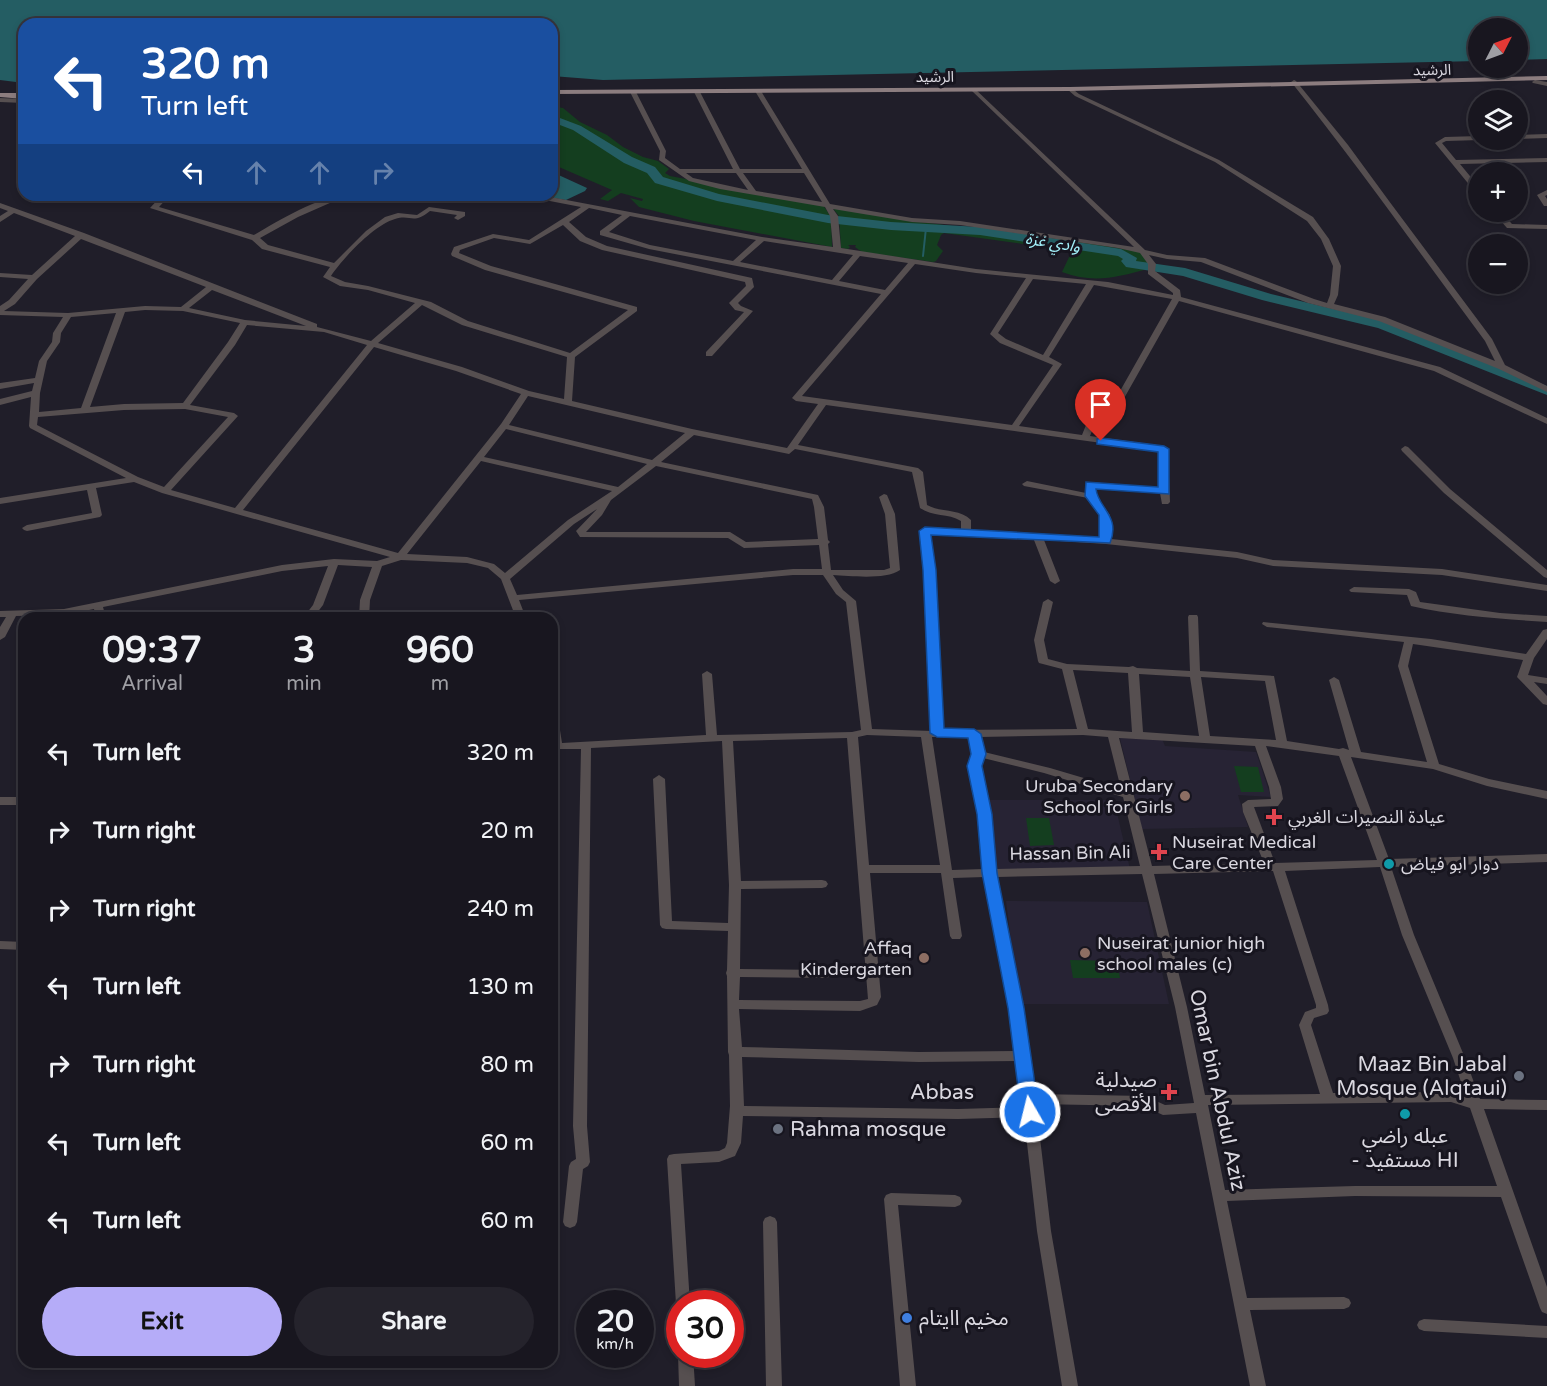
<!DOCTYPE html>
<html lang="en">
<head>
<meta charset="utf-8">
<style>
	body { margin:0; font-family:"Varela Round","Noto Sans Arabic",sans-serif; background:#25232c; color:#f1f3f6; height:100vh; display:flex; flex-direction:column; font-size:22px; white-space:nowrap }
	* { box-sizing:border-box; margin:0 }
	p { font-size:20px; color:#9f9fa4 }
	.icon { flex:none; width:33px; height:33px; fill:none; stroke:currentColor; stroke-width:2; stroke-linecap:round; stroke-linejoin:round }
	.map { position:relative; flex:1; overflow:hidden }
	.side { position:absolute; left:18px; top:612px; width:540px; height:756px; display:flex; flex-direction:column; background:#18161f; border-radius:18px; box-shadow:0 3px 9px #0003,0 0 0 2px #36353d }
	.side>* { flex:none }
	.banner { position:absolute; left:18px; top:18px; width:540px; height:183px; border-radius:18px; box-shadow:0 3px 9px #0003,0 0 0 2px #36353d; background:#1a4fa0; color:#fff; overflow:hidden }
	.needle { width:39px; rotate:48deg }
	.fabs { position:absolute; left:1468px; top:18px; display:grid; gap:12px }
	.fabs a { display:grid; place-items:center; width:60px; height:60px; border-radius:50%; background:#18161f; box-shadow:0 3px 9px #0003,0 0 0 2px #36353d; font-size:30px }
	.speed { position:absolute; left:576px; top:1290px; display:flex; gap:12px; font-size:30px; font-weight:700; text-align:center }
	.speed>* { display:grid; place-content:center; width:78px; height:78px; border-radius:50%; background:#18161f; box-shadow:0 3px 9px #0003,0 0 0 2px #36353d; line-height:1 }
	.speed small { font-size:15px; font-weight:400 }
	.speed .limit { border:9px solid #d22; background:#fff; color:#111 }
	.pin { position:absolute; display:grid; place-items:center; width:51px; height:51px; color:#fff; margin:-62px -26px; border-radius:50% 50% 50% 0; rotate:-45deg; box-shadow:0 0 6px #0007 }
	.pin .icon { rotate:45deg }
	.me { position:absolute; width:66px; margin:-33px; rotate:352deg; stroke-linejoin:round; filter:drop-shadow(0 0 4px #0008) }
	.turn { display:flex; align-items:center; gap:21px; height:126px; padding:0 24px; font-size:27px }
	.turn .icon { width:78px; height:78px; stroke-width:2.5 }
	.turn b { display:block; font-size:42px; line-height:51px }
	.lanes { display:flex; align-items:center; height:57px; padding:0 24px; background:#0003; justify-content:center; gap:30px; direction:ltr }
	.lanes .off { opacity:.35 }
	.eta { display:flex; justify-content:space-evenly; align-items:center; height:102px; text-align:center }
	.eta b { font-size:36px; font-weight:700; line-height:42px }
	.cta { display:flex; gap:12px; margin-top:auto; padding:12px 24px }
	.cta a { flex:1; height:69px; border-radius:36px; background:#b5acf8; color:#111; font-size:24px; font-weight:700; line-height:69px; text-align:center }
	.cta a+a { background:#25232c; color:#f1f3f6 }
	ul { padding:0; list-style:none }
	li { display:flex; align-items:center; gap:18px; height:78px; padding:0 24px }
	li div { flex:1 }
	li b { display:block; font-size:22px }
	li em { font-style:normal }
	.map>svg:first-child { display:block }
</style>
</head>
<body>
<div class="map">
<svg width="1547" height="1386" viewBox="0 0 1547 1386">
	<rect width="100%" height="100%" fill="#201e29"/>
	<!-- built -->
	<path fill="#272334" d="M1120 738 1162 739 1165 746 1256 752 1271 797 1238 795 1248 827 1142 829Z
		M985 800H1114L1130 869 996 872Z
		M1006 901 1147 902 1169 1004H1019Z"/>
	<!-- green -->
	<path fill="#143e1f" d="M552 106 563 108 580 122 607 135 623 147 643 157 658 161 669 169 665 173 670 176 823 205 831 217 832 247 694 221 639 207 630 198 642 201 643 199 621 193 608 201 600 199 612 190 552 164Z
		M831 206C858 211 885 218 912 221 988 231 1064 237 1140 252L1148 263V269C1117 277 1094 284 1062 272L1071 253 1067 250 944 233 941 235 937 245 943 251 936 261 933 262 862 252 855 247 856 245H848L850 247 848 249 841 248 839 216Z
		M1234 766 1258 767 1264 792H1241Z
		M1026 818H1049L1054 845 1030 846Z
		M1070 960 1117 961 1120 978H1073Z"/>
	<!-- water -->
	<path fill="#245d63" d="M0 0H1547V59L1518 60V28H1479V61L603 80 552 76V24H24V83L0 80Z
		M552 172 587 188 585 191 566 200 535 195H552Z"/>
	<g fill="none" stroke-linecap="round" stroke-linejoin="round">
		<!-- stream -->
		<path stroke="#245d63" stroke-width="2" d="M923 256 926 228"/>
		<!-- river -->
		<path fill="#245d63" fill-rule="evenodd" d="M552 115 581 126 632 157 655 167 663 177 719 194 828 215 891 222 980 227 1121 249 1137 258 1136 261 1185 268 1271 294 1388 322 1547 386V395L1378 328 1262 300 1183 276 1126 267 1121 261 1123 259 1118 256 980 235 891 230 828 223 717 201 655 183 647 173 624 163 573 130 552 122Z"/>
		<!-- minor -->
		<path fill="#564f50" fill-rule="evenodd" d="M1294 80 1296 81 1348 145 1389 201 1492 339 1505 365 1547 386V392L1499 369 1379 321 1308 303 1201 262 1167 259 1149 255 1156 264 1155 271 1180 290 1181 297 1440 367 1547 418V424L1434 371 1179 301 1118 409 1117 411 1099 414 1090 436 1164 446 1168 449 1170 502 1168 504H1162L1160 493 1095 488 1096 496 1110 515 1111 539 1237 552 1273 560 1442 569 1547 585V591L1442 575 1273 566 1237 558 1106 544 1044 540 1060 581 1055 584 1050 581 1034 540 930 534 935 570 942 730 1077 729 1062 669 1039 663 1038 661 1034 640 1043 602 1048 599 1053 602 1044 640 1048 659 1067 664 1129 667 1133 666 1137 668 1190 671 1188 617 1189 615H1197L1198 617 1200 671 1274 676 1287 741 1339 749 1343 748 1349 750 1329 680 1334 677 1339 680 1361 752 1427 762 1398 666 1404 642 1267 627 1262 624 1263 622 1431 639 1526 654 1543 630 1547 629V639L1534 658 1528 675 1547 678V684L1534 682 1547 696V705L1543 704 1517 677 1523 660 1413 644 1408 666 1439 764 1489 779 1547 791V799L1487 786 1433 769 1351 757 1389 859 1547 854V862L1391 867 1414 935 1465 1058 1480 1099 1547 1100V1110L1484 1109 1547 1287V1314L1542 1312 1540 1308 1501 1197 1355 1196 1227 1201 1247 1298 1344 1297 1349 1299 1351 1303 1349 1307 1344 1309 1250 1310 1266 1386H1250L1196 1113 1163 1115 1143 1106 1036 1104 1051 1231 1078 1386H1062L1037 1231 1024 1117 958 1119 743 1116 741 1143 735 1156 719 1162 681 1164 690 1304H680V1309L678 1308 676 1304 667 1159 669 1155 674 1154 719 1151 725 1148 727 1143 730 1106 729 1055 728 1052 727 976 726 973 727 970 728 931 666 929 662 928 660 925 653 779 659 775 665 779 672 921 728 923 729 885 722 741 591 748 587 1126 590 1162 588 1166 583 1169 577 1222 575 1226 570 1228 565 1226 563 1222 569 1166 571 1162 576 1159 573 1126 581 749H553L552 708 557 711 562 743 706 735 702 674 707 671 712 674 717 735 852 732 861 730 846 602 836 594 823 575H793L519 600 526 618H516L501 579 488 568 467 563 401 560 382 566 370 600 369 618H359L360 600 372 567 338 565 323 605 313 618H303L313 605 328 566 282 571 103 607 106 618H96L94 609 64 615 16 616 5 637 0 640V627L6 617H0V611L64 609 282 565 334 559 377 561 390 557 162 493 134 482 96 488 102 515 100 517 27 531 24 530 22 528 27 525 92 513 87 490 0 504V498L126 478 30 428 29 426 31 397 0 405V399L32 391 34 383 0 389V383L35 378 39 361 52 342 53 333 63 317 0 315V306L9 300 28 279 0 277V273L32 275 75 236 14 213 0 222V216L8 211 0 208V203L84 233 317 324V327L371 341 415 303 368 290 340 286 323 277 330 267 262 249 252 240 150 208 162 195H170L159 207 254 235C278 221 320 195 348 195L298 217 260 238 268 245 334 263 366 231 385 217 398 213 417 215 429 207 465 212V216L458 220 454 218 457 215 430 211C413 225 411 214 395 219 374 225 343 258 331 276L345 282 368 286 431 302 468 321 570 353 628 310 485 270 452 256 451 254 454 247 493 234 529 240 581 207 529 197 525 195H540L762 237 833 247 830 216 825 207 720 189 689 181 659 160 660 151 630 92 633 90 636 92 666 151 665 158 680 169H733L694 92 697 90 700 92 740 169H802L755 91 758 89 761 91 830 204 912 218 960 221 1134 247 972 91V89L974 88 1145 250 1167 255 1205 258 1314 299 1327 303 1330 295 1333 266 1321 239 1307 221 1215 162 1075 96 1067 89 1070 87 1079 94 1219 160 1313 217 1329 239 1341 266 1338 295 1334 304 1385 317 1495 361 1485 341C1421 255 1359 167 1292 83L1291 82ZM686 173H736L748 190 693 178ZM743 173H804L822 202 756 191ZM589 208 622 215 600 231V235L649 249 881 294 792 398 796 401 818 404 787 448 692 429 572 401 575 357 637 311V307L491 266 459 253 460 250 494 238 530 244 563 225 580 241 602 250 745 282 746 286 729 303 735 310 744 312 706 352V356H712L753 311 741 306 738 303 754 287 752 278 607 246 586 237 569 222ZM833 209 912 222 960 225 1118 248 1140 253 1148 264V274L1173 293V295L1108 282 976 269 841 248 838 216ZM630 216 756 240 733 261 650 245 609 232ZM81 239 206 287 181 307 145 306 68 313 4 311 15 304 37 279ZM764 241 853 255 832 280 740 262ZM860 256 908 263 885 290 839 281ZM915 264 976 273 1026 278 990 334 1000 343 1053 365 1012 425 802 396ZM1033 279 1086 284 1043 355 1006 339 998 333ZM1094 285 1172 299 1111 407 1092 410 1082 435 1019 426 1062 364 1049 357ZM212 290 306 326 245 320 189 308ZM422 305 462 325 567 357 564 399 529 391 462 367 378 343ZM145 310 183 311 240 323 228 342 183 403 124 404 90 407 125 312ZM116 313 81 408 39 412 40 393 47 361 60 342 61 333 71 317ZM247 325 324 332 367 345 235 508 171 490 238 416 234 413 190 405 235 345ZM374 347 456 371 521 394 501 424 398 553 243 510ZM528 396 685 433 652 460 509 425ZM826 405 1160 451V488L1090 482 1085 485 1086 493 1027 481 1022 484 1024 486 1088 498 1100 515 1101 538 971 531V520C959 508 941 513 927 505L923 472 918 468 798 445ZM185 409 228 417 164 487 138 477 37 425 38 417 124 410ZM506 429 647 464 618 487 484 457ZM694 435 789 454 795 449 912 472 920 508C933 517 948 513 961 521V530L925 528 920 531 925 570 932 731 872 729 856 601 843 590 833 575C851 576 886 580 900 570L895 514 887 495 884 494 879 497 885 514 890 568 884 570H831L828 544 830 542 828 540 824 507 818 495 661 462ZM481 461 612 491 568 520 505 573 494 564 467 557 407 554ZM656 466 812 499 814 507 818 539 746 542 730 532H586L602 515 611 500ZM597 509 576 531 580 537 728 538 744 548 819 545 822 569H793L517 595 510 579 574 524ZM1073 670 1128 673 1132 732 1088 729ZM1139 674 1190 677 1199 736 1143 732ZM1201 677 1265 681 1276 740 1210 736ZM867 735 921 737 940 865H869L858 737ZM1083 735 1108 737 1121 789 1050 768 984 752 980 737ZM932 737H970L974 754 970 766 979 814 984 869 952 870ZM847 738 868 999 860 1001 739 1000 740 977 825 978 829 977 831 974 829 971 825 970 740 969 741 889 822 888 826 887 828 884 826 881 822 880 741 881 733 741ZM1119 738 1255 746 1269 787 1271 799 1248 800 1242 804 1243 812 1264 863 1152 866ZM1266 746 1339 756 1377 860 1275 863 1254 807 1278 806 1283 799 1281 787ZM983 758 1044 773 1123 797 1140 866 996 869 991 814 980 766ZM1380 867 1402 935 1453 1058 1466 1097 1451 1092 1333 1093 1311 1025 1314 1018 1327 1014 1329 1011 1328 1005 1285 871ZM1273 871 1316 1005V1008L1305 1012 1299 1025 1320 1094 1205 1095 1187 1007 1154 874ZM870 873H941L950 936 952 939H960L962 936 953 878 985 877 1010 1008 1015 1051 919 1052 742 1047 739 1009 860 1011 877 1005 881 997ZM1142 874 1175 1007 1194 1103 1165 1105 1145 1096 1034 1094 1022 1008 997 877ZM742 1057 919 1062 1017 1061 1023 1107 958 1109 744 1106ZM1451 1102 1470 1108 1497 1186H1355L1225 1190 1208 1105Z
			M1535 80 1547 82V86L1533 83 1532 82Z
			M0 98 24 99V103L0 102Z
			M1547 134V138L1518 139V135Z
			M1479 136V140H1481L1446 141 1442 143 1456 160 1547 158V162L1460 164 1479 187V193H1476L1435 143 1445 137Z
			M1547 190V195L1545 196 1547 199V206H1544L1537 195Z
			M1493 212H1501L1512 224 1547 225V229L1507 228Z
			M1405 446 1408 447 1450 489 1547 570V578L1544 577 1444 493 1402 451 1401 449Z
			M1354 587 1409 589 1416 592 1420 602 1500 613 1547 616V622C1502 619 1455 616 1411 606L1407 595 1351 592 1349 590Z
			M0 797H24V805H0Z
			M0 941 24 942V950L0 949Z
			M891 1193 955 1195 960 1197 962 1201 960 1205 955 1207 898 1205 916 1386H900L884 1199 886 1195Z
			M770 1216 775 1218 777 1222 782 1386H766L763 1222 765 1218Z
			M1424 1319 1547 1326V1338L1424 1331 1419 1329 1417 1325 1419 1321Z
			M680 1350V1354H693L695 1386H679L678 1354Z"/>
		<!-- major -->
		<path fill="#8c7d7f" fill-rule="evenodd" d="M1547 76V80L1070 91 552 94V90L1070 87Z
			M0 93H24V99L0 97Z"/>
	</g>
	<!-- route -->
	<path fill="#1a73e8" stroke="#114b97" stroke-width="1.5" d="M1101 438 1164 446 1169 449V494L1096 489C1098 508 1121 516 1110 543L931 535 936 570 944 728 974 729 981 734 986 754 982 766 992 814 997 873 1024 1008 1039 1112 1036 1117 1030 1119 1024 1117 1021 1112 1008 1008 982 873 977 814 967 766 971 754 968 738 937 737 930 733 923 570 919 531 925 527 1099 537V515L1085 496 1086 482 1158 487V452L1097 444V439Z"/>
	<!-- markers -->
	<g fill="#8d6e63" stroke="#17151f" stroke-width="2">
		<circle cx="1185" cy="796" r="6"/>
		<circle cx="1085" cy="953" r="6"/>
		<circle cx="924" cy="958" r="6"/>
	</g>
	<g fill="#e0444e" stroke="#17151f" stroke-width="2">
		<path d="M1271 808h6v6h6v6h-6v6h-6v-6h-6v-6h6z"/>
		<path d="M1156 843h6v6h6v6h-6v6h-6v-6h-6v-6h6z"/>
		<path d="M1166 1083h6v6h6v6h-6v6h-6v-6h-6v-6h6z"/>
	</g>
	<g fill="#0f9aa8" stroke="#17151f" stroke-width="2">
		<circle cx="1389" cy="864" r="6"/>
		<circle cx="1405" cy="1114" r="6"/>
	</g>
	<g fill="#6b7280" stroke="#17151f" stroke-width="2">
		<circle cx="1519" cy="1076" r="6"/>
		<circle cx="778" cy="1129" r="6"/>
	</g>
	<circle fill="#3f7fe0" stroke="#17151f" stroke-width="2" cx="907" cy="1318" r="6"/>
	<g text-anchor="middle" stroke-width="6" stroke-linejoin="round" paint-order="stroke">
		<!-- far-street labels -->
		<g font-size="15" fill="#dad8e0" stroke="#17151f">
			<text transform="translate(1432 70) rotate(-1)" y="5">الرشيد</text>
			<text x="935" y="82">الرشيد</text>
		</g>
		<!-- far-water labels -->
		<g font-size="16" font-style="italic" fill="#a3f2fb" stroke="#17151f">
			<text transform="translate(1053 242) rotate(9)" y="6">وادي غزة</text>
		</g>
		<!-- poi labels -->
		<g font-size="18" fill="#dad8e0" stroke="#17151f" text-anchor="start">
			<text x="1173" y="792" text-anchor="end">Uruba Secondary<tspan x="1173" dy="21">School for Girls</tspan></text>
			<text x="1288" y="823">عيادة النصيرات الغربي</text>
			<text x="1172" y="848">Nuseirat Medical<tspan x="1172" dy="21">Care Center</tspan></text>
			<text x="1401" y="870">دوار ابو فياض</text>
			<text x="1097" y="949">Nuseirat junior high<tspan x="1097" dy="21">school males (c)</tspan></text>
			<text x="912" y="954" text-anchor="end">Affaq<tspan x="912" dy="21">Kindergarten</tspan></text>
		</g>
		<!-- street labels -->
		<g font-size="18" fill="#dad8e0" stroke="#17151f">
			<text transform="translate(1070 853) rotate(-1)" y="6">Hassan Bin Ali</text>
		</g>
		<!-- near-poi labels -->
		<g font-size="21" fill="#dad8e0" stroke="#17151f" text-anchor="end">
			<text x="1507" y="1071">Maaz Bin Jabal<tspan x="1507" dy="24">Mosque (Alqtaui)</tspan></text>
			<text x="1157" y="1087">صيدلية<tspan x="1157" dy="24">الأقصى</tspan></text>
			<text x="790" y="1136" text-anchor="start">Rahma mosque</text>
			<text x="1405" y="1143" text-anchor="middle">عبله راضي<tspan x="1405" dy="24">- مستفيد HI</tspan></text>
			<text x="919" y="1325" text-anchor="start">مخيم اايتام</text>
		</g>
		<!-- near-street labels -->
		<g font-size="21" fill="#dad8e0" stroke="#17151f">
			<text transform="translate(1218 1090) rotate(78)" y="7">Omar bin Abdul Aziz</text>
			<text x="942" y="1099">Abbas</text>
		</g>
	</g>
</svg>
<div class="fabs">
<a><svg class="needle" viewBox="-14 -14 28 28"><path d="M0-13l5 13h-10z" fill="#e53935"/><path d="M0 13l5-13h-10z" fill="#9f9fa4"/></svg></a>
<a><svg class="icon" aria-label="layers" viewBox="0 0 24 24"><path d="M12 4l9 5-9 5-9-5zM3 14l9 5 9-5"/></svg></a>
<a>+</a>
<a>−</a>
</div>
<div class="speed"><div>20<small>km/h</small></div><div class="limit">30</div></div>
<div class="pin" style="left:1101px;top:441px;background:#d93025"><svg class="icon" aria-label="arrive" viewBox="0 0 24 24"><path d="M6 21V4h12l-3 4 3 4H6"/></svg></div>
<svg class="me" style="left:1030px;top:1112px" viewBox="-20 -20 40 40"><circle r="17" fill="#1a73e8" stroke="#fff" stroke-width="3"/><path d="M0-11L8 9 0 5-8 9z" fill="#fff"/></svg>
<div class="banner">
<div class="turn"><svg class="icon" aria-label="left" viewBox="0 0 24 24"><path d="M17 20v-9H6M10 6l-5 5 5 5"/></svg><div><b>320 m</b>Turn left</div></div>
<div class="lanes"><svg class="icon" aria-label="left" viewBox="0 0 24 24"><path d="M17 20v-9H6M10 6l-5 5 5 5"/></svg><svg class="icon off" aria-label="ahead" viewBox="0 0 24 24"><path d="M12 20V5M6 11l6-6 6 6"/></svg><svg class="icon off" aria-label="ahead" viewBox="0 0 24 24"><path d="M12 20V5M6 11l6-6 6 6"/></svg><svg class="icon off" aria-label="right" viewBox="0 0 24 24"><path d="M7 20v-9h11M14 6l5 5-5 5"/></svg></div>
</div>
<section class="side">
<div class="eta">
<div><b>09:37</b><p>Arrival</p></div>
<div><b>3</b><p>min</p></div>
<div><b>960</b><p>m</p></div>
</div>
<ul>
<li><svg class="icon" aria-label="left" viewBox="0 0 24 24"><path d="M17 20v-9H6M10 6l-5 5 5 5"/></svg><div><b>Turn left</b></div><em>320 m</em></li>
<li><svg class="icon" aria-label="right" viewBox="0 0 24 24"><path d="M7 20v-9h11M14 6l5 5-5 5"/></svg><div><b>Turn right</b></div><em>20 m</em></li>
<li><svg class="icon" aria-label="right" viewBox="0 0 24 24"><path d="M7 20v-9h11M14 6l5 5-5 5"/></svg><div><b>Turn right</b></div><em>240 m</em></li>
<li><svg class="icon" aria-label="left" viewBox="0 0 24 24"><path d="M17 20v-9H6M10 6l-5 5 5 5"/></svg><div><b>Turn left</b></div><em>130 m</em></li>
<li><svg class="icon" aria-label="right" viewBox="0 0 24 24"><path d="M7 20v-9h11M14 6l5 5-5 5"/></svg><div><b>Turn right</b></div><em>80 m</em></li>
<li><svg class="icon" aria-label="left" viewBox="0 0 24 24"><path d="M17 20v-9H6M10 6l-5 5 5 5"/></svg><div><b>Turn left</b></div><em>60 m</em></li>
<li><svg class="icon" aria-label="left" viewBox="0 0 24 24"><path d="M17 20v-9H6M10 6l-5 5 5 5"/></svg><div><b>Turn left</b></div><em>60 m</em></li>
</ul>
<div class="cta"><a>Exit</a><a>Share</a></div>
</section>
</div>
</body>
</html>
